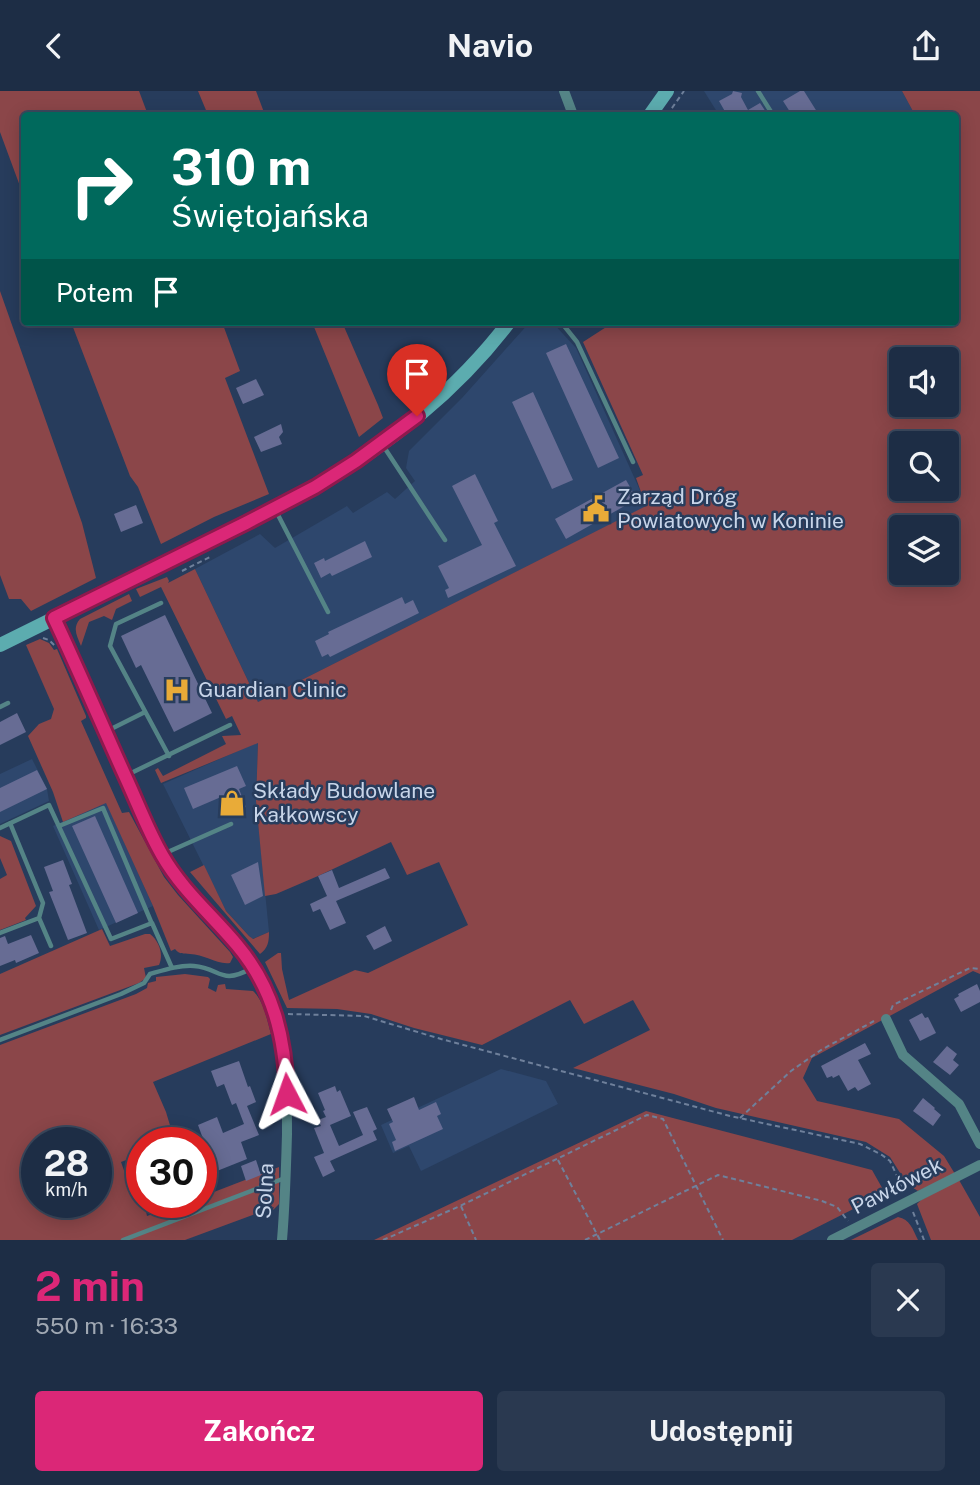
<!DOCTYPE html>
<html lang="pl">
<head>
<meta charset="utf-8">
<style>
	body { margin:0; font-family:"Public Sans",sans-serif; background:#2a3950; color:#f1f3f6; height:100vh; display:flex; flex-direction:column; font-size:26px; white-space:nowrap }
	* { box-sizing:border-box; margin:0 }
	p { font-size:23px; color:#a0a8b3 }
	.icon { flex:none; width:38px; height:38px; fill:none; stroke:currentColor; stroke-width:2; stroke-linecap:round; stroke-linejoin:round }
	.map { position:relative; height:1149px; overflow:hidden }
	.side { display:flex; flex-direction:column; background:#1d2d45; flex:1 }
	.side>* { flex:none }
	.top-card { position:absolute; left:21px; top:21px; width:938px; height:214px; border-radius:7px; box-shadow:0 4px 18px #0003,0 0 0 2px #3b495e; background:#00695c; color:#fff; overflow:hidden }
	.tools { position:absolute; left:889px; top:256px; display:grid; gap:14px }
	.tools a { display:grid; place-items:center; width:70px; height:70px; border-radius:7px; background:#1d2d45; box-shadow:0 4px 18px #0003,0 0 0 2px #3b495e; font-size:35px }
	.speed { position:absolute; left:21px; top:1036px; display:flex; gap:14px; font-size:35px; font-weight:700; text-align:center }
	.speed>* { display:grid; place-content:center; width:91px; height:91px; border-radius:50%; background:#1d2d45; box-shadow:0 4px 18px #0003,0 0 0 2px #3b495e; line-height:1 }
	.speed small { font-size:18px; font-weight:400 }
	.speed .limit { border:10px solid #d22; background:#fff; color:#111 }
	.pin { position:absolute; display:grid; place-items:center; width:60px; height:60px; color:#fff; margin:-72px -30px; border-radius:50% 50% 50% 0; rotate:-45deg; box-shadow:0 0 7px #0007 }
	.pin .icon { rotate:45deg }
	.me { position:absolute; width:77px; margin:-38px; rotate:356deg; stroke-linejoin:round; filter:drop-shadow(0 0 5px #0008) }
	.turn { display:flex; align-items:center; gap:24px; height:147px; padding:0 35px; font-size:32px }
	.turn .icon { width:91px; height:91px; stroke-width:2.5 }
	.turn b { display:block; font-size:49px; line-height:60px }
	.then { display:flex; align-items:center; height:66px; padding:0 35px; background:#0003; gap:14px; font-size:26px }
	.round { display:grid; place-items:center; flex:none; width:74px; height:74px; border-radius:7px; background:#2a3950 }
	.headline { display:flex; align-items:center; justify-content:space-between; height:119px; padding:0 35px }
	h1 { font-size:42px; font-weight:700; line-height:52px; color:#db2777 }
	.cta { display:flex; gap:14px; margin-top:auto; padding:14px 35px }
	.cta a { flex:1; height:80px; border-radius:7px; background:#db2777; color:#fff; font-size:28px; font-weight:700; line-height:80px; text-align:center }
	.cta a+a { background:#2a3950; color:#f1f3f6 }
	header { display:flex; justify-content:space-between; align-items:center; height:91px; padding:0 35px; background:#1d2d45; font-size:32px; font-weight:700 }
	.map>svg:first-child { display:block }
</style>
</head>
<body>
<header><svg class="icon" aria-label="back" viewBox="0 0 24 24"><path d="M15 5l-7 7 7 7"/></svg>Navio<svg class="icon" aria-label="share" viewBox="0 0 24 24"><path d="M12 15V3M7 8l5-5 5 5M5 13v7h14v-7"/></svg></header>
<div class="map">
<svg width="980" height="1149" viewBox="0 0 980 1149">
	<rect width="100%" height="100%" fill="#273c5c"/>
	<!-- built -->
	<path fill="#2e476d" d="M704 0H902L915 24H719Z
		M530 231H552L576 257 647 415 258 611 195 478 260 443 275 457 347 415 353 422 387 401 395 408 415 390 406 377 409 360 462 307Z
		M258 651 256 710 269 841 252 848 226 820 163 693Z
		M32 668 47 698 49 710 0 733V683Z
		M106 711 153 815 99 839 53 735Z
		M501 978 546 990 558 1013 421 1080 409 1055 393 1062 381 1034Z"/>
	<!-- green -->
	<path fill="#8b4649" fill-rule="evenodd" d="M0 0H139L148 24H24V106L0 41Z
		M198 0H256L265 24H208Z
		M902 0H980V883L973 880 812 967 803 987 817 1010 899 1028 944 1065 955 1083 918 1100 907 1093 890 1066 866 1051 716 1017 674 1003 573 977 650 939 633 909 584 933 570 909 482 954 414 937 371 923 337 918 287 917 265 871 278 862H281L282 878 289 909 355 879 368 882 468 834 439 771 407 784 391 751 318 785 276 803 265 805 256 710 258 652 161 692 155 679 158 677 163 685 226 653 222 645 241 644 232 625 226 628 161 496 140 506 136 498 167 486 169 490 168 492 195 478 258 611 646 415 636 387 643 384 583 251 614 231H956V24H915ZM901 268H947V313H901ZM901 352H947V397H901ZM901 436H947V481H901Z
		M0 200 82 432 96 487 31 520 21 508H9L0 484Z
		M71 231H222L240 280 225 287 269 403 214 426 161 453 138 396 130 385Z
		M312 231H342L378 314 383 327 359 346Z
		M129 503 132 510 116 518 112 529 104 525 89 531 81 555C77 545 72 537 80 528Z
		M40 548 49 552 54 559 57 558 86 625V627L81 630 122 722 129 721 164 786 178 804 230 861 233 866 230 872C217 874 204 863 190 863 183 862 180 864 175 858L171 860 153 815 106 712 63 731 53 701 28 645 39 633 51 628 54 618 26 554Z
		M0 745 11 750 36 815 25 827 26 829 0 839V788L7 784 0 767Z
		M204 774 226 820 249 845 253 848 269 841C269 851 268 857 260 863L190 781Z
		M102 838 110 855 145 843H150C159 850 164 863 159 874L144 877 146 887 139 892 0 944V883Z
		M185 883 208 886 210 888 208 897 216 901 218 894 225 893 226 898 253 900C264 910 267 929 271 943L153 991 166 1021 175 1051 142 1052V1063L121 1071 132 1102 142 1098V1111H144L147 1125 186 1111H201V1106L279 1076V1113L272 1120 274 1116 185 1149H0V954L136 903 147 897 148 892 156 890V886ZM37 1052H96V1111H37Z
		M646 1020 872 1079 885 1102 792 1149H374Z
		M959 1089 980 1126V1149H931L917 1113 921 1109Z
		M898 1126C910 1128 913 1139 918 1149H851Z"/>
	<!-- building -->
	<path fill="#676c94" d="M733 0 742 2 741 6 748 19 760 12 768 24H727L719 10 732 3Z
		M800 0H804L819 24H792L783 10Z
		M566 253 619 367 598 377 546 262Z
		M256 288 264 304 243 313 236 297Z
		M533 301 573 389 552 398 512 311Z
		M281 333 283 341 279 346 282 353 261 361 254 346Z
		M475 383 498 430 494 432 516 475 448 507 445 499 449 497 438 475 482 454 452 395Z
		M626 389 637 408 566 448 555 428Z
		M136 414 143 432 121 441 114 423Z
		M365 450 372 466 332 485 330 482 321 487 314 472 324 467 325 470Z
		M402 506 405 513 413 509 419 522 338 562 330 566 328 563 322 566 315 550 329 543 328 541Z
		M165 524 212 622 174 641 141 574 136 577 121 545Z
		M17 622 26 641 0 654V631Z
		M237 675 246 695 239 698 246 716 228 724 221 706 193 718 184 697Z
		M37 679 47 698 0 721V697Z
		M95 725 138 822 116 832 72 735Z
		M63 769 72 793 69 794 87 842 68 849 49 801 53 800 44 776Z
		M258 771 263 805 245 814 231 784Z
		M385 777 390 787 336 810 346 832 330 839 320 818 313 821 310 813 327 805 318 785 332 779 339 797Z
		M385 835 392 850 374 859 366 845Z
		M31 844 39 862 16 872 15 869 0 875V847L5 845 8 853Z
		M977 893 980 900V911L961 921 954 908 959 905 958 903Z
		M922 922 925 927 928 926 936 942 920 950 909 929Z
		M865 952 871 963 858 969 871 993 858 1000 855 996 848 1000 839 984 833 987 832 985 827 987 821 975Z
		M947 955 957 963 953 969 959 974 950 984 933 971Z
		M239 970 248 996 250 995 256 1011 247 1015 259 1044 241 1051 247 1068 207 1084 201 1067 209 1064 198 1034 217 1026 223 1042 244 1033 236 1012 232 1014 224 993 217 996 211 980Z
		M335 995 337 1001 340 999 351 1025 330 1034 339 1055 363 1044 353 1021 367 1016 377 1038 373 1040 377 1049 330 1070 335 1080 323 1086 314 1066 324 1062 314 1037 321 1035 318 1029 326 1026 323 1020 325 1019 318 1002Z
		M414 1006 419 1019 436 1011 441 1023 437 1025 443 1038 395 1060 392 1051 396 1049 389 1033 393 1031 387 1018Z
		M923 1007 935 1017 934 1018 941 1024 933 1035 913 1020Z
		M256 1069 261 1084 246 1090 241 1075Z"/>
	<g fill="none" stroke-linecap="round" stroke-linejoin="round">
		<!-- path -->
		<path stroke="#6f809b" stroke-width="2" stroke-dasharray="5 3.5" stroke-linecap="butt" d="M667 24 684 0
			M182 480 212 465
			M43 547 49 549 55 555
			M891 919 893 914 970 877 980 878
			M288 923 364 925 441 948 730 1025 860 1053 882 1064 890 1070 904 1100
			M740 1027 791 980 821 959 874 930
			M558 1069 600 1149
			M461 1115 476 1149
			M913 1121 924 1149
			M383 1149 460 1115 647 1024 663 1028 723 1149
			M585 1149 718 1084 822 1110 837 1116 848 1130"/>
		<!-- lane -->
		<path stroke="#548486" stroke-width="4.5" d="M758 0 773 24
			M561 231 577 251 633 371
			M384 356 445 449
			M277 422 328 521
			M161 512 116 533 110 555 169 665
			M0 616 8 612
			M105 641 145 621
			M127 684 230 634
			M59 735 103 717 152 833
			M0 737 49 714 111 848 152 832 172 877
			M163 766 170 760 231 733
			M39 827 51 855
			M0 842 39 827 43 812 10 732
			M0 949 121 903 144 892 150 883C164 879 179 874 194 875 221 877 220 895 252 877
			M123 1149 285 1087"/>
		<!-- street -->
		<path stroke="#548486" stroke-width="10" d="M564 0 573 24
			M54 527 152 744C162 764 174 784 189 802 210 826 233 848 252 874 287 924 287 984 287 1043 286 1078 285 1114 282 1149
			M886 928 903 964 959 1013 980 1053
			M832 1149 980 1074"/>
		<!-- secondary -->
		<path stroke="#5cacaf" stroke-width="14" d="M650 24 667 0
			M0 554C61 524 121 494 182 464 226 442 272 421 315 396 388 355 458 298 509 231"/>
	</g>
	<g fill="none" stroke-linecap="round" stroke-linejoin="round">
		<!-- route casing -->
		<g stroke="#8e194d" stroke-width="18">
			<path id="route" d="M287 1003C285 947 274 898 237 854 212 824 182 799 162 764 148 740 138 713 126 687 102 634 79 580 54 527L246 432 315 396 356 370 417 325"/>
		</g>
		<!-- route -->
		<use href="#route" stroke="#db2777" stroke-width="12"/>
	</g>
	<!-- icons -->
	<defs>
		<g id="civic-bare" transform="scale(2.1)"><path d="M-.6-6.5H3V-4.5H.6V-3L4-1V1h2V6H-6V1h2V-1L-.6-3ZM-1.2 2.5V6h2.4V2.5Z" fill="#e9ab38" stroke="#273c5c" stroke-width="2.5" paint-order="stroke"/></g>
		<g id="hospital-bare" transform="scale(2.1)"><path d="M-5-5h3v3.5h4V-5h3V5h-3V1.5h-4V5h-3Z" fill="#e9ab38" stroke="#273c5c" stroke-width="2.5" paint-order="stroke"/></g>
		<g id="shop-bare" transform="scale(2.1)"><path d="M-5-2.5h2.3a2.7 3.5 0 0 1 5.4 0H5L5.5 6h-11ZM-1.5-2.5h3a1.5 2.3 0 0 0-3 0Z" fill="#e9ab38" stroke="#273c5c" stroke-width="2.5" paint-order="stroke"/></g>
	</defs>
	<g fill-rule="evenodd">
		<use href="#civic-bare" x="596" y="418"/>
		<use href="#hospital-bare" x="177" y="599"/>
		<use href="#shop-bare" x="232" y="712"/>
	</g>
	<g text-anchor="middle" stroke-width="5" stroke-linejoin="round" paint-order="stroke">
		<!-- poi labels -->
		<g font-size="21" fill="#c8d5e9" stroke="#273c5c" text-anchor="start">
			<text x="617" y="413">Zarząd Dróg<tspan x="617" dy="24">Powiatowych w Koninie</tspan></text>
			<text x="198" y="606">Guardian Clinic</text>
			<text x="253" y="707">Składy Budowlane<tspan x="253" dy="24">Kałkowscy</tspan></text>
		</g>
		<!-- street labels -->
		<g font-size="21" fill="#c8d5e9" stroke="#273c5c">
			<text transform="translate(897 1095) rotate(-27)" y="7">Pawłówek</text>
			<text transform="translate(265 1100) rotate(-87)" y="7">Solna</text>
		</g>
	</g>
</svg>
<div class="tools">
<a><svg class="icon" aria-label="sound" viewBox="0 0 24 24"><path d="M4 9h4l5-4v14l-5-4H4zM17 9q2 3 0 6"/></svg></a>
<a><svg class="icon" aria-label="search" viewBox="0 0 24 24"><circle cx="10" cy="10" r="6"/><path d="M15 15l6 6"/></svg></a>
<a><svg class="icon" aria-label="layers" viewBox="0 0 24 24"><path d="M12 4l9 5-9 5-9-5zM3 14l9 5 9-5"/></svg></a>
</div>
<div class="speed"><div>28<small>km/h</small></div><div class="limit">30</div></div>
<div class="pin" style="left:417px;top:325px;background:#d93025"><svg class="icon" aria-label="arrive" viewBox="0 0 24 24"><path d="M6 21V4h12l-3 4 3 4H6"/></svg></div>
<svg class="me" style="left:287px;top:1003px" viewBox="-20 -20 40 40"><path d="M0-17L14 15 0 8-14 15z" fill="#db2777" stroke="#fff" stroke-width="4"/></svg>
<div class="top-card">
<div class="turn"><svg class="icon" aria-label="right" viewBox="0 0 24 24"><path d="M7 20v-9h11M14 6l5 5-5 5"/></svg><div><b>310 m</b>Świętojańska</div></div>
<div class="then">Potem<svg class="icon" aria-label="arrive" viewBox="0 0 24 24"><path d="M6 21V4h12l-3 4 3 4H6"/></svg></div>
</div>
</div>
<section class="side">
<div class="headline"><div><h1>2 min</h1><p>550 m · 16:33</p></div><a class="round"><svg class="icon" aria-label="close" viewBox="0 0 24 24"><path d="M6 6l12 12M18 6L6 18"/></svg></a></div>
<div class="cta"><a>Zakończ</a><a>Udostępnij</a></div>
</section>
</body>
</html>
